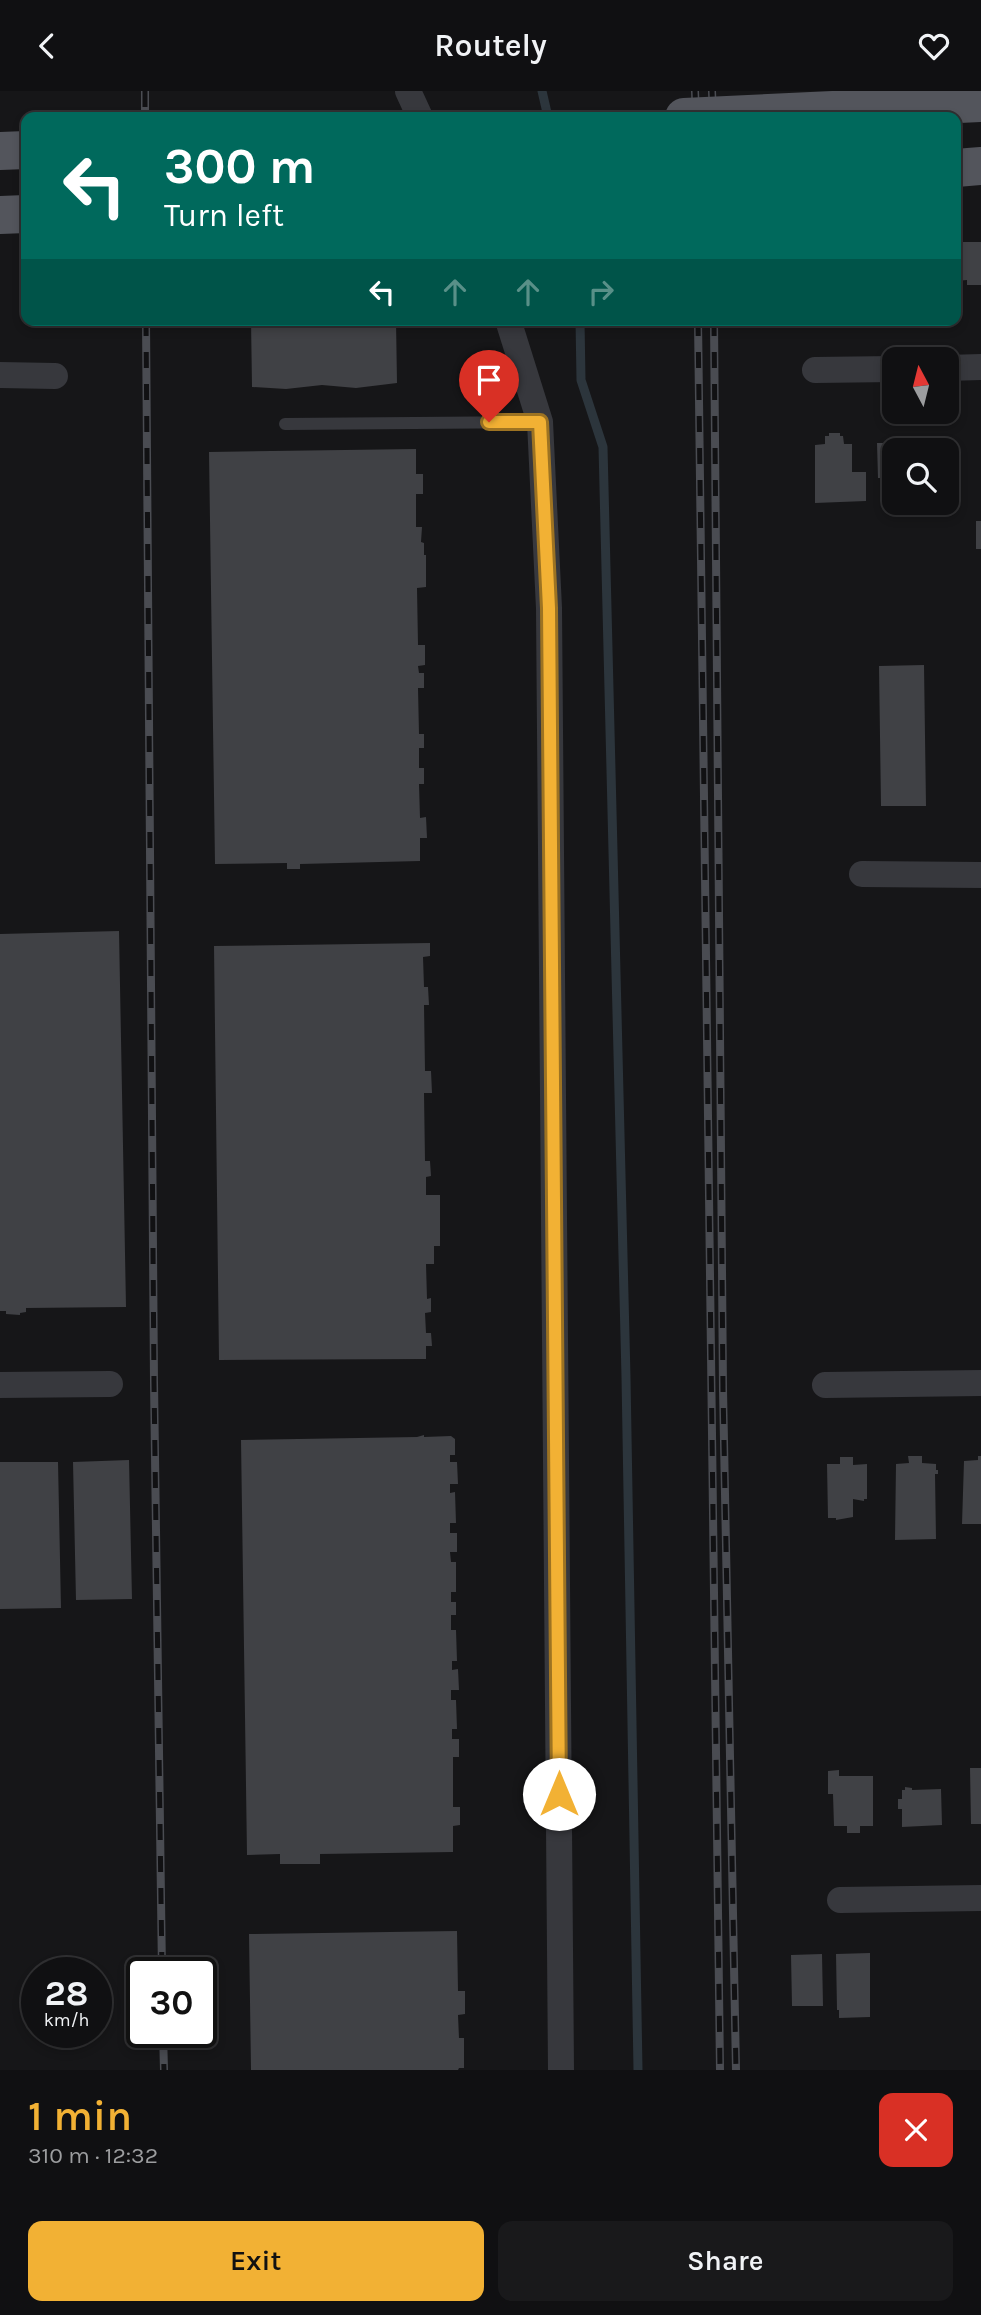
<!DOCTYPE html>
<html lang="en">
<head>
<meta charset="utf-8">
<style>
	body { margin:0; font-family:Karla,sans-serif; background:#19191b; color:#f1f3f6; height:100vh; display:flex; flex-direction:column; font-size:26px; white-space:nowrap }
	* { box-sizing:border-box; margin:0 }
	p { font-size:23px; color:#9c9d9f }
	.icon { flex:none; width:38px; height:38px; fill:none; stroke:currentColor; stroke-width:2; stroke-linecap:round; stroke-linejoin:round }
	.map { position:relative; height:1979px; overflow:hidden }
	.side { display:flex; flex-direction:column; background:#101012; flex:1 }
	.side>* { flex:none }
	.banner { position:absolute; left:21px; top:21px; width:940px; height:214px; border-radius:14px; box-shadow:0 4px 10px #0003,0 0 0 2px #303032; background:#00695c; color:#fff; overflow:hidden }
	.needle { width:46px; rotate:353deg }
	.buttons { position:absolute; left:882px; top:256px; display:grid; gap:14px }
	.buttons a { display:grid; place-items:center; width:77px; height:77px; border-radius:14px; background:#101012; box-shadow:0 4px 10px #0003,0 0 0 2px #303032; font-size:35px }
	.speed { position:absolute; left:21px; top:1866px; display:flex; gap:14px; font-size:35px; font-weight:700; text-align:center }
	.speed>* { display:grid; place-content:center; width:91px; height:91px; border-radius:50%; background:#101012; box-shadow:0 4px 10px #0003,0 0 0 2px #303032; line-height:1 }
	.speed small { font-size:18px; font-weight:400 }
	.speed .limit { border:4px solid #111; border-radius:10px; background:#fff; color:#111 }
	.pin { position:absolute; display:grid; place-items:center; width:60px; height:60px; color:#fff; margin:-72px -30px; border-radius:50% 50% 50% 0; rotate:-45deg; box-shadow:0 0 7px #0007 }
	.pin .icon { rotate:45deg }
	.me { position:absolute; width:77px; margin:-38px; rotate:0deg; stroke-linejoin:round; filter:drop-shadow(0 0 5px #0008) }
	.turn { display:flex; align-items:center; gap:24px; height:147px; padding:0 28px; font-size:32px }
	.turn .icon { width:91px; height:91px; stroke-width:2.5 }
	.turn b { display:block; font-size:49px; line-height:60px }
	.lanes { display:flex; align-items:center; height:66px; padding:0 28px; background:#0003; justify-content:center; gap:35px; direction:ltr }
	.lanes .off { opacity:.35 }
	.round { display:grid; place-items:center; flex:none; width:74px; height:74px; border-radius:14px; background:#19191b }
	.summary { display:flex; align-items:center; justify-content:space-between; height:119px; padding:0 28px }
	h1 { font-size:42px; font-weight:600; line-height:52px; color:#f2b134 }
	.button { display:flex; gap:14px; margin-top:auto; padding:14px 28px }
	.button a { flex:1; height:80px; border-radius:14px; background:#f2b134; color:#111; font-size:28px; font-weight:600; line-height:80px; text-align:center }
	.button a+a { background:#19191b; color:#f1f3f6 }
	header { display:flex; justify-content:space-between; align-items:center; height:91px; padding:0 28px; background:#101012; font-size:32px; font-weight:600 }
	.map>svg:first-child { display:block }
</style>
</head>
<body>
<header><svg class="icon" aria-label="back" viewBox="0 0 24 24"><path d="M15 5l-7 7 7 7"/></svg>Routely<svg class="icon" aria-label="heart" viewBox="0 0 24 24"><path d="M12 20l-8-8c-3-5 5-10 8-4 3-6 11-1 8 4z"/></svg></header>
<div class="map">
<svg width="981" height="1979" viewBox="0 0 981 1979">
	<rect width="100%" height="100%" fill="#161618"/>
	<g fill="none" stroke-linecap="round" stroke-linejoin="round">
		<!-- stream -->
		<path stroke="#2c353c" stroke-width="9" d="M542 0 548 26
			M580 229 581 289 603 356 626 1286 638 1979"/>
	</g>
	<!-- building -->
	<path fill="#404145" d="M956 151H981V194H967V189L956 190Z
		M251 229H396L397 292 356 297 322 294 286 298 252 296Z
		M829 342H840V345H843L844 353H852V381H866V410L815 412V354L825 353V345H829Z
		M935 346 936 359H894V387H878L877 352H894V348L903 347Z
		M416 358V383H423V403H416V436H422L421 451 424 452V464H426V496L417 497 418 554H425V574L418 575 419 582H424V597H418L419 643H424V657H419V677H424V693H419L420 727 426 726 427 747H420V770L300 773V778H287V772L215 773 209 361Z
		M976 430H981V458H976Z
		M924 574 926 715H881L879 575Z
		M119 840 126 1216 26 1217V1221L20 1222V1224L6 1223V1220H0V843Z
		M430 852V865L423 866 424 896H428L429 914H424L425 980H431L432 1002H424L425 1070H430L431 1085 426 1086V1104H440V1155H434V1173H426L427 1208 431 1207V1221L425 1222 426 1242H431L432 1255H426V1268L219 1269 214 855Z
		M424 1344V1346L451 1345 455 1348V1364H450V1371H457L458 1393H450V1402L455 1401 456 1432H450V1442H457V1461H450L451 1471H456V1501H451V1511H456V1524H451V1539H456L457 1570H452V1579L458 1578 459 1599H451V1609H456L457 1638H452V1648H459V1666H453V1716H460V1734L453 1735V1761L320 1763V1773H280V1763L247 1764 241 1349 417 1346Z
		M908 1365H922V1372L936 1373V1379H938V1383H935L936 1448 895 1449 896 1373 909 1372Z
		M978 1365H981V1433H962L964 1370 978 1369Z
		M840 1366H853V1374L867 1373V1408H864V1410L853 1408V1426L836 1429V1427H828L827 1373H840Z
		M129 1369 132 1508 76 1509 73 1371Z
		M0 1371H58L61 1517 0 1518Z
		M970 1677H981V1733H971Z
		M839 1679V1685H873V1735H860V1742H847V1735H834L833 1703H828V1680Z
		M905 1696 912 1697V1699L941 1698 942 1734 902 1736V1718H898V1708H902V1699H905Z
		M457 1840 458 1900H465V1923L458 1924 459 1947H464V1977H459L458 1979H251L249 1843Z
		M870 1862V1926L839 1927V1919H837L836 1863Z
		M822 1863 823 1915H792L791 1864Z"/>
	<g fill="none" stroke-linecap="round" stroke-linejoin="round">
		<!-- lane -->
		<path stroke="#37383d" stroke-width="12" d="M285 333 540 331"/>
		<!-- street -->
		<path stroke="#37383d" stroke-width="26" d="M408 0 420 26
			M508 229 540 331 549 517 561 1979
			M947 277 981 276
			M815 279 894 278
			M0 284 55 285
			M862 783 981 784
			M0 1294 110 1293
			M825 1294 981 1292
			M840 1809 981 1807"/>
		<!-- primary -->
		<path stroke="#53555c" stroke-width="38" d="M0 60 26 59
			M956 77 981 75
			M0 124 26 123"/>
		<!-- rail casing -->
		<g stroke="#4a4c52" stroke-width="8">
			<path id="rail" d="M145 0V26
				M695 0 696 26
				M712 0 713 26
				M146 229 154 1291 162 1881
				M698 229 720 1979
				M714 229 723 1298 736 1979
				M163 1941 164 1979"/>
		</g>
		<!-- rail -->
		<use href="#rail" stroke="#111113" stroke-width="5" stroke-dasharray="16" stroke-linecap="butt"/>
		<!-- primary-bridge -->
		<path stroke="#53555c" stroke-width="38" d="M684 26 981 12"/>
	</g>
	<g fill="none" stroke-linecap="round" stroke-linejoin="round">
		<!-- route casing -->
		<g stroke="#9d7322" stroke-width="18">
			<path id="route" d="M489 331H540L549 517 559 1703"/>
		</g>
		<!-- route -->
		<use href="#route" stroke="#f2b134" stroke-width="12"/>
	</g>
</svg>
<div class="buttons">
<a><svg class="needle" viewBox="-14 -14 28 28"><path d="M0-13l5 13h-10z" fill="#e53935"/><path d="M0 13l5-13h-10z" fill="#9c9d9f"/></svg></a>
<a><svg class="icon" aria-label="search" viewBox="0 0 24 24"><circle cx="10" cy="10" r="6"/><path d="M15 15l6 6"/></svg></a>
</div>
<div class="speed"><div>28<small>km/h</small></div><div class="limit">30</div></div>
<div class="pin" style="left:489px;top:331px;background:#d93025"><svg class="icon" aria-label="arrive" viewBox="0 0 24 24"><path d="M6 21V4h12l-3 4 3 4H6"/></svg></div>
<svg class="me" style="left:559px;top:1703px" viewBox="-20 -20 40 40"><circle r="19" fill="#fff"/><path d="M0-13L10 11 0 6-10 11z" fill="#f2b134"/></svg>
<div class="banner">
<div class="turn"><svg class="icon" aria-label="left" viewBox="0 0 24 24"><path d="M17 20v-9H6M10 6l-5 5 5 5"/></svg><div><b>300 m</b>Turn left</div></div>
<div class="lanes"><svg class="icon" aria-label="left" viewBox="0 0 24 24"><path d="M17 20v-9H6M10 6l-5 5 5 5"/></svg><svg class="icon off" aria-label="ahead" viewBox="0 0 24 24"><path d="M12 20V5M6 11l6-6 6 6"/></svg><svg class="icon off" aria-label="ahead" viewBox="0 0 24 24"><path d="M12 20V5M6 11l6-6 6 6"/></svg><svg class="icon off" aria-label="right" viewBox="0 0 24 24"><path d="M7 20v-9h11M14 6l5 5-5 5"/></svg></div>
</div>
</div>
<section class="side">
<div class="summary"><div><h1>1 min</h1><p>310 m · 12:32</p></div><a class="round" style="background:#d93025;color:#fff"><svg class="icon" aria-label="close" viewBox="0 0 24 24"><path d="M6 6l12 12M18 6L6 18"/></svg></a></div>
<div class="button"><a>Exit</a><a>Share</a></div>
</section>
</body>
</html>
